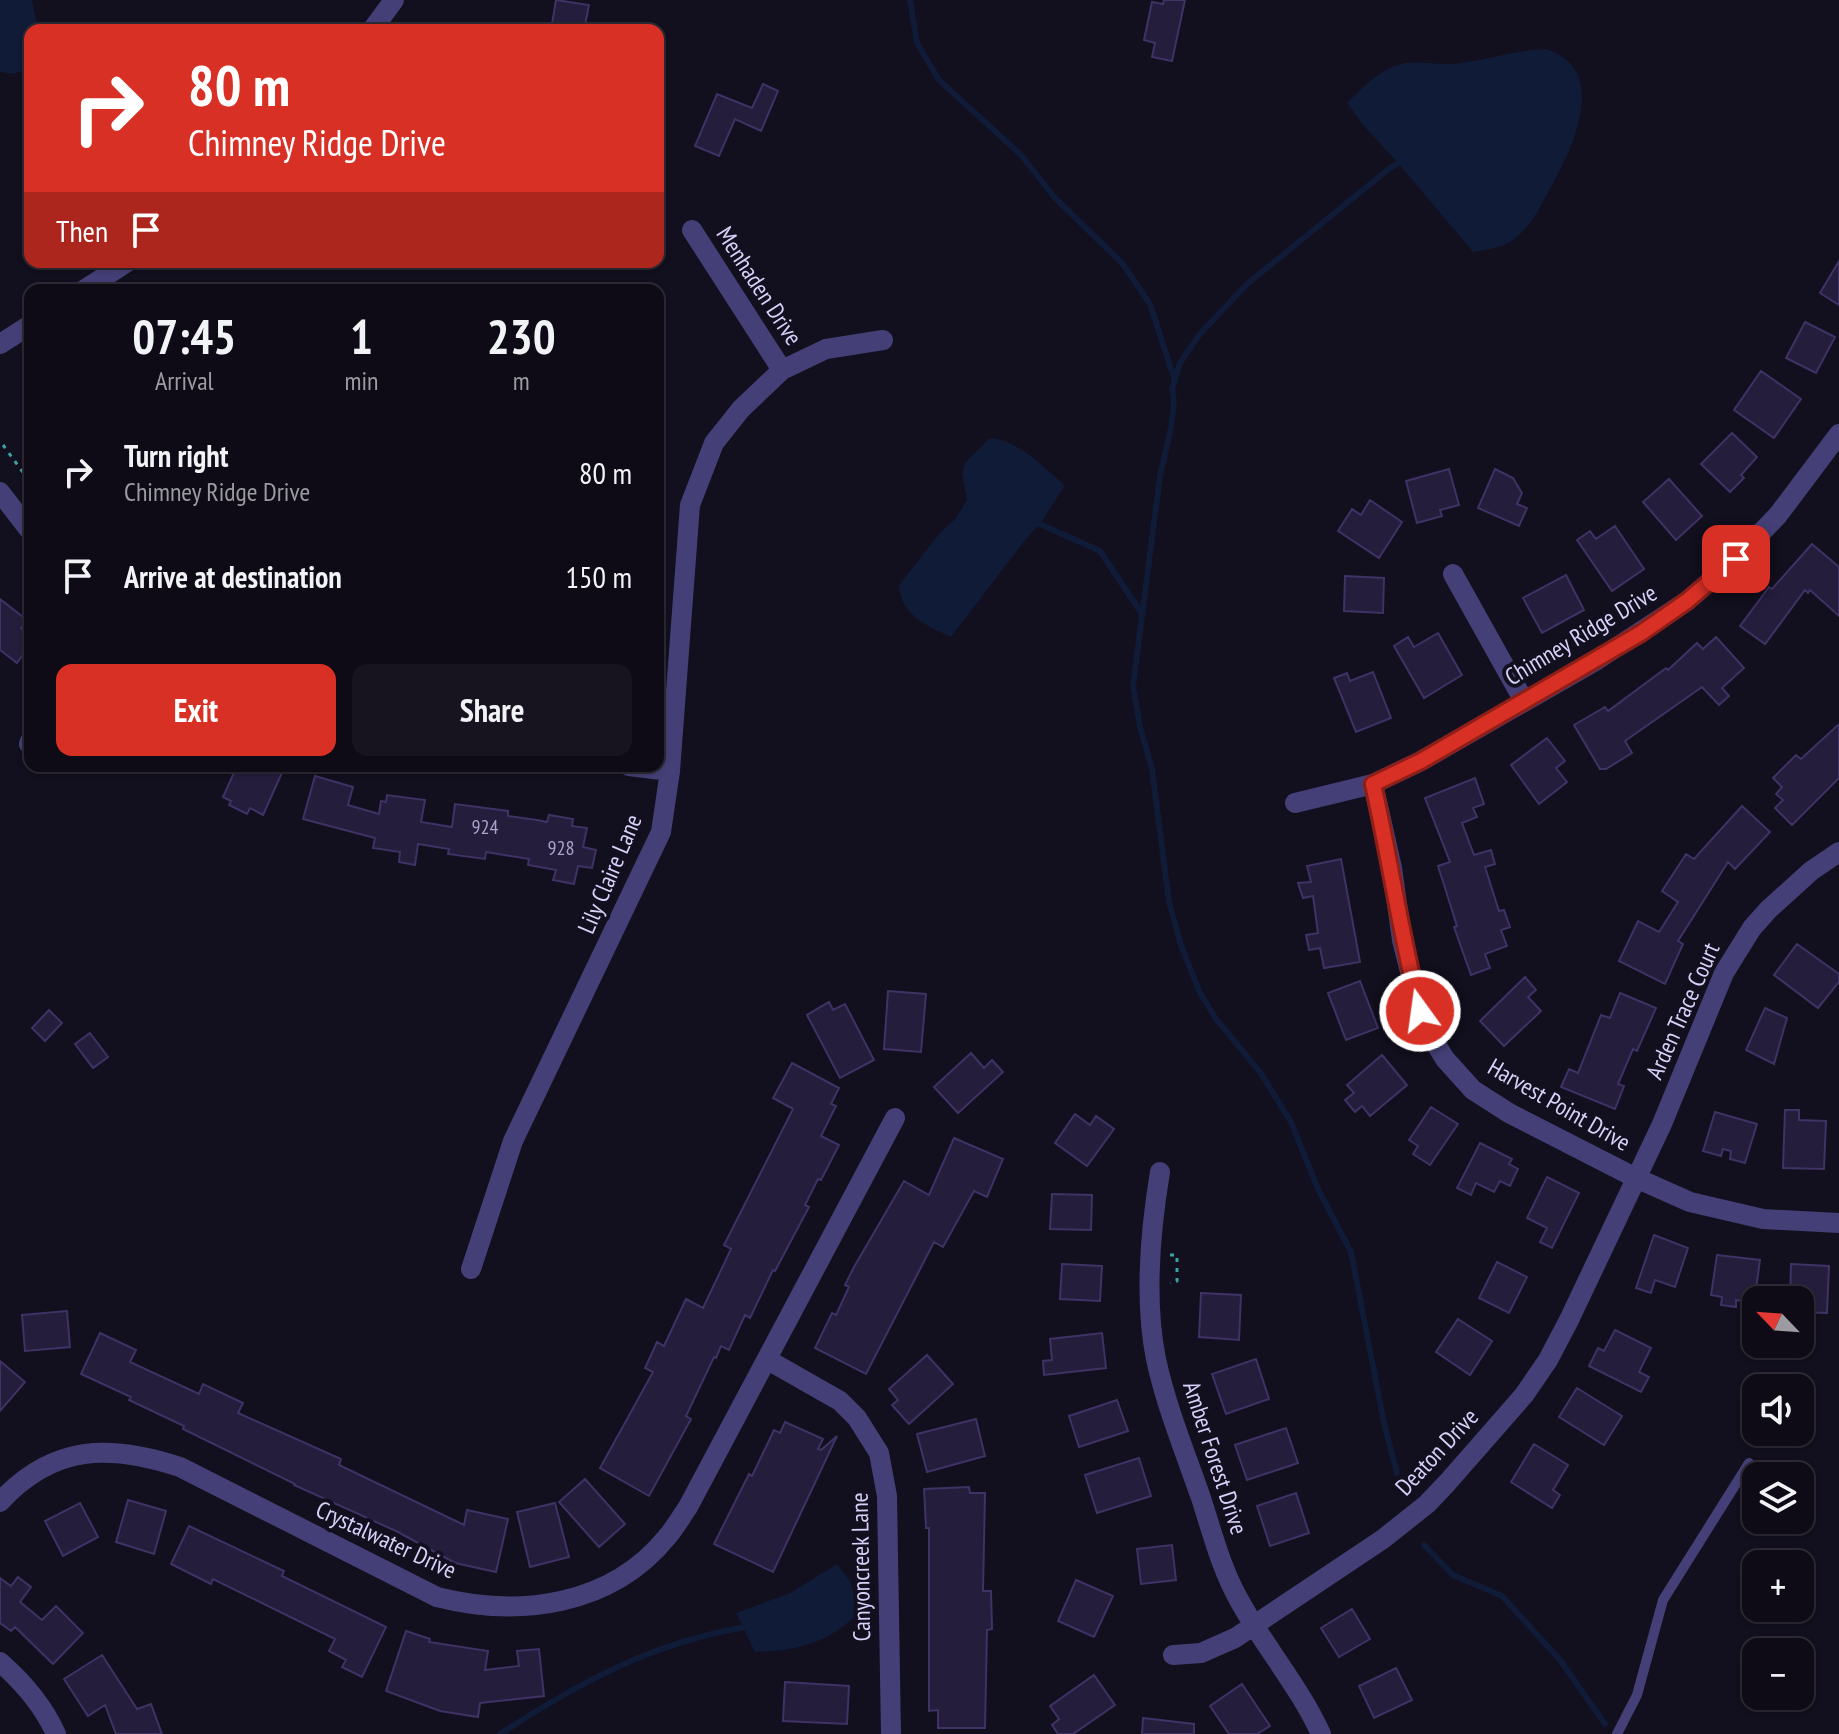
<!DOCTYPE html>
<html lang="en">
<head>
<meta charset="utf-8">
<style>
	body { margin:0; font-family:"PT Sans Narrow",sans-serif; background:#17141f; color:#f1f3f6; height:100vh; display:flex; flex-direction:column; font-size:30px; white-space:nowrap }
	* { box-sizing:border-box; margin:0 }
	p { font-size:26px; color:#9b9ba1 }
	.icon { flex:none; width:44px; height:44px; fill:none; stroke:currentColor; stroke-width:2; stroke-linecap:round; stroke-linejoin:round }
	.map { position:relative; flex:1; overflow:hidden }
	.sheet { position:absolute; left:24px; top:284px; width:640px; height:488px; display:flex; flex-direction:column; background:#0e0b16; border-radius:16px; box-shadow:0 2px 6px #0004,0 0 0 2px #2e2b35 }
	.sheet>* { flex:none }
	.guide { position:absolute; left:24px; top:24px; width:640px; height:244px; border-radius:16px; box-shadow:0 2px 6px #0004,0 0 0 2px #2e2b35; background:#d93025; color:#fff; overflow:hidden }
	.needle { width:52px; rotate:295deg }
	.tools { position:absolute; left:1742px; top:1286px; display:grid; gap:16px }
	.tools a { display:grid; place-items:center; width:72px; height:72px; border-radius:16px; background:#0e0b16; box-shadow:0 2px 6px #0004,0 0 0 2px #2e2b35; font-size:40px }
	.pin { position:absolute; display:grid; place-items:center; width:68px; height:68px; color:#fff; margin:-34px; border-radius:16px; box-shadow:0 4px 12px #0006 }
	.me { position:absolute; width:88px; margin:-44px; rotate:346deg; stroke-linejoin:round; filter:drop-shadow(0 0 6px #0008) }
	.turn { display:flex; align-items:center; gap:28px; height:168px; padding:0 32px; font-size:36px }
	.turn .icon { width:104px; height:104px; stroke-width:2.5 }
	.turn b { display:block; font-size:56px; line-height:68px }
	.then { display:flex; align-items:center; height:76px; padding:0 32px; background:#0003; gap:16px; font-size:30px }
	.eta { display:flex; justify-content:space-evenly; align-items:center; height:136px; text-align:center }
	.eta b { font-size:48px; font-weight:700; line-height:56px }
	.action { display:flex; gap:16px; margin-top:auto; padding:16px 32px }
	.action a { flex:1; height:92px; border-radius:16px; background:#d93025; color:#fff; font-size:32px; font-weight:700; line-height:92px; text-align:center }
	.action a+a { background:#17141f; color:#f1f3f6 }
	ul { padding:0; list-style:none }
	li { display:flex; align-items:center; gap:24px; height:104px; padding:0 32px }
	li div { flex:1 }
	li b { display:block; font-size:30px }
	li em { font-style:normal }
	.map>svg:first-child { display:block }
</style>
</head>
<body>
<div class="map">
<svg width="1839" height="1734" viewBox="0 0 1839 1734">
	<rect width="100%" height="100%" fill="#120f1e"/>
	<!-- water -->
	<path fill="#0f1b37" d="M0 0H32L38 30H30V69L13 74 0 72Z
		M1545 49C1610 67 1574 146 1552 185 1542 204 1531 227 1513 240 1501 249 1487 249 1473 252L1398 163 1363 125 1347 103C1360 90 1373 76 1390 68 1409 59 1426 64 1446 64 1479 63 1511 50 1545 49Z
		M990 438C1018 440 1042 466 1063 483L1064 487 1040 524 1026 539 951 637C927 626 900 615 899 585L939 534 956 518 967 500 962 473 965 463Z
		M837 1564 850 1581 860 1612C826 1644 801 1650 755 1652L736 1613 790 1593Z"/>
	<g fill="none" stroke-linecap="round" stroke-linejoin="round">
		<!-- stream -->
		<path stroke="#0f1b37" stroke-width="6" d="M910 0 917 43 939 80 1021 155 1055 198 1122 263 1150 304 1175 381
			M1034 525 1040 524 1100 551 1142 614
			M1397 1473 1384 1423 1351 1252 1318 1189 1291 1122 1260 1072 1216 1019 1199 991 1181 945 1169 902 1152 769 1140 727 1133 686 1160 476 1171 428 1174 401 1172 389 1180 363 1199 335 1247 284 1390 168 1405 160
			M1424 1545 1453 1575 1502 1596 1560 1660 1605 1724
			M500 1734C582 1681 653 1642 751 1626"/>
	</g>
	<!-- building -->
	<path fill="#251d3c" stroke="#3f3265" stroke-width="2" d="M556 0 589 5 584 30H551Z
		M1164 0H1185L1172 61 1152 57 1155 43 1144 40 1152 2 1163 4Z
		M763 84 778 91 761 131 735 119 719 156 695 146 717 94 752 108Z
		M1839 261V305L1820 293Z
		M1805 322 1835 337 1816 373 1786 358Z
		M1761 371 1801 399 1774 438 1734 410Z
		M1732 433 1757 457 1741 475 1744 478 1730 492 1701 464Z
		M1449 469 1459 505 1440 510 1442 516 1417 523 1406 481Z
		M1495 469 1513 478 1522 493 1517 504 1527 508 1519 526 1478 508Z
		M1669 479 1702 516 1676 540 1643 502Z
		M1370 500 1402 522 1379 558 1338 531 1352 509 1361 515Z
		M1615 526 1644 569 1612 591 1577 540 1590 531 1596 539Z
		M1812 544 1839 567V616L1810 590 1808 593 1805 590 1765 644 1740 626 1769 587 1772 589Z
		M1566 575 1584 610 1542 633 1523 598Z
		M1345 576 1384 578 1383 613 1344 611Z
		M0 599 27 620 21 628 30 635V645L17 663 0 650Z
		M1438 633 1462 675 1424 698 1394 646 1408 637 1414 647Z
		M1716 637 1744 668 1722 688 1729 696 1719 705 1702 687 1625 741 1632 753 1606 769H1600L1574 725 1605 707 1608 711 1666 668 1668 670 1697 643 1703 649Z
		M1373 672 1391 718 1356 732 1334 678 1347 673 1350 681Z
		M1839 724V778L1792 825 1775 808 1783 800 1776 794 1782 787 1773 778 1796 755 1801 759Z
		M1547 738 1565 761 1556 768 1567 782 1539 804 1511 765Z
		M237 766H285L263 815 250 808 247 814 229 805 231 801 223 797Z
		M315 776 353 787 348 805 379 814 381 801 386 802 387 795 425 800 421 822 452 827 455 804 508 811V816L537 820 547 822 549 815 573 819 572 826 587 828 583 847 596 850 592 868 578 866 574 884 553 880 556 870 528 865 529 859 486 852 485 859 448 854 449 849 418 844 415 865 399 862 400 852 373 848 375 838 303 819Z
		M1475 778 1484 804 1473 808 1477 817 1462 823 1474 855 1491 850 1495 864 1485 867 1499 911 1504 910 1510 927 1501 930 1507 946 1485 954 1490 968 1471 975 1454 927 1457 926 1438 866 1450 862 1425 798Z
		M1742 806 1770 832 1735 869 1728 862 1678 941 1683 944 1665 984 1619 961 1638 921 1659 932 1678 902 1662 891 1686 854 1694 859Z
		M1341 859 1360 962 1324 968 1320 948 1309 950 1306 935 1318 933 1313 896 1303 898 1298 883 1311 882 1307 866Z
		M1797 944 1839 974V982L1818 1008 1774 975Z
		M1525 977 1536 990 1528 997 1541 1011 1504 1046 1480 1021Z
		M1360 981 1378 1028 1346 1040 1328 993Z
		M888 991 926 994 921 1052 884 1049Z
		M1620 993 1656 1008 1637 1051 1633 1049 1618 1084 1624 1086 1615 1109 1561 1087 1569 1069 1578 1073 1601 1015 1610 1018Z
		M829 1002 833 1010 845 1004 874 1060 840 1078 807 1015Z
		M1765 1008 1787 1018 1774 1064 1746 1050Z
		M49 1010 62 1023 45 1041 32 1028Z
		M90 1033 108 1057 93 1068 75 1044Z
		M971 1053 984 1068 992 1060 1003 1072 958 1113 934 1087Z
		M1382 1055 1407 1085 1370 1116 1362 1106 1355 1112 1345 1100 1354 1093 1347 1085Z
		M792 1063 839 1088 831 1104 836 1106 821 1136 839 1145 821 1180 818 1179 805 1205 809 1207 775 1271 773 1270 750 1318 745 1315 729 1350 721 1346 716 1358 714 1357 686 1416 691 1419 649 1496 600 1468 653 1372 645 1368 657 1342 664 1346 686 1299 703 1308 731 1249 724 1245 793 1109 773 1098Z
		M1431 1107 1458 1124 1430 1165 1413 1154 1418 1146 1409 1140Z
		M1785 1110H1799V1120L1826 1121 1824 1169 1783 1168Z
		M1715 1112 1757 1124 1745 1163 1730 1159 1731 1151 1723 1149 1721 1156 1703 1151Z
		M1075 1114 1090 1125 1096 1116 1114 1129 1087 1166 1055 1143Z
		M954 1138 1003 1159 987 1197 974 1191 943 1247 934 1242 866 1374 815 1348 832 1313 836 1315 849 1287 845 1285 854 1267 904 1181 929 1195Z
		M1480 1143 1512 1159 1509 1164 1518 1169 1510 1186 1500 1181 1494 1192 1476 1183 1471 1195 1457 1188Z
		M1547 1177 1579 1193 1552 1248 1540 1242 1547 1228 1527 1218Z
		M1052 1194 1092 1195 1091 1230 1050 1229Z
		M1654 1235 1688 1248 1675 1287 1655 1280 1651 1293 1636 1288Z
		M1717 1255 1760 1260 1754 1303 1736 1300V1307L1721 1305 1722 1297 1711 1295Z
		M1497 1262 1527 1277 1509 1313 1479 1298Z
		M1062 1264 1102 1266 1100 1301 1060 1299Z
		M1791 1264 1829 1266 1827 1313 1800 1312V1300H1790Z
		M1201 1293 1241 1295 1239 1340 1199 1337Z
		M67 1311 70 1347 25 1351 22 1315Z
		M1458 1319 1492 1341 1470 1375 1436 1352Z
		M1615 1330 1651 1348 1639 1372 1649 1377 1641 1392 1589 1366 1598 1348 1604 1351Z
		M100 1333 136 1350 130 1362 199 1394 203 1384 243 1403 238 1413 341 1459 339 1465 464 1525 467 1510 508 1519 496 1572 455 1563 396 1531 294 1485 295 1484 183 1429 184 1426 129 1400 131 1397 81 1374Z
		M1102 1333 1106 1368 1044 1375 1043 1361 1052 1360 1050 1339Z
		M927 1355 953 1384 909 1424 892 1405 898 1400 889 1389Z
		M1256 1359 1269 1399 1226 1414 1212 1374Z
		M0 1361 25 1382 0 1411Z
		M1577 1388 1622 1416 1604 1445 1559 1417Z
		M1117 1400 1128 1431 1079 1447 1069 1416Z
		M976 1419 985 1456 927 1472 917 1434Z
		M785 1422 823 1439 818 1449 821 1450 837 1436 773 1572 714 1544 749 1474 752 1476 774 1430 780 1433Z
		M1286 1428 1298 1463 1247 1480 1235 1445Z
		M1534 1444 1568 1465 1553 1490 1560 1495 1552 1508 1511 1482Z
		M1139 1458 1151 1496 1097 1513 1085 1475Z
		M585 1479 625 1524 599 1547 559 1502Z
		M969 1487 970 1493H985L983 1591H991L992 1629 987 1630 985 1728H938V1710L929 1711V1528H926L924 1489Z
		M1296 1493 1309 1533 1270 1546 1257 1506Z
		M128 1500 166 1511 154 1554 116 1542Z
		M80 1503 98 1537 63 1556 45 1521Z
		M555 1503 569 1557 530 1567 517 1512Z
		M189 1526 284 1571 282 1576 386 1627 362 1677 342 1667 346 1660 329 1651 335 1639 213 1579 211 1584 171 1564Z
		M1172 1545 1176 1580 1141 1584 1137 1549Z
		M18 1577 31 1587 20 1602 42 1620 56 1606 83 1633 53 1664 15 1627 11 1631 0 1623V1578L11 1586Z
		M1076 1580 1113 1596 1094 1637 1058 1621Z
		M1352 1609 1370 1639 1339 1657 1321 1628Z
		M406 1631 430 1639 429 1642 488 1651 485 1670 519 1666 517 1651 539 1649 544 1696 480 1703 478 1717 440 1711 386 1691Z
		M102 1655 137 1709 151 1704 162 1734H116L105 1705 88 1716 64 1679Z
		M1396 1668 1412 1700 1374 1718 1359 1686Z
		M1094 1675 1115 1705 1073 1734H1058L1052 1725 1059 1719 1050 1706Z
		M785 1682 849 1686 847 1724 783 1721Z
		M1242 1684 1270 1726 1257 1734H1229L1210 1706Z
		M1143 1718 1194 1724V1734H1142Z"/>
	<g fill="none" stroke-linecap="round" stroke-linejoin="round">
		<!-- path -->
		<path stroke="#3ca2a1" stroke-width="3" stroke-dasharray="4 6" stroke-linecap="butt" d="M3 445 30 482
			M1170 1255H1177V1281L1170 1283"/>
		<!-- lane -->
		<path stroke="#444077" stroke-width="10" d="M1617 1734 1637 1695 1663 1600 1749 1463"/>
		<!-- street -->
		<path stroke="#444077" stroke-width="20" d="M372 30 394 0
			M692 230 782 370
			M84 290 127 262
			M0 344 30 325
			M0 492 30 531
			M1453 574 1524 701
			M29 744 30 741
			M629 766 670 771
			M1373 784 1392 868 1402 940 1420 1011 1429 1033 1445 1059 1473 1090 1509 1113 1636 1178 1690 1202 1763 1219 1839 1223
			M1295 803 1373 784 1421 761 1597 660 1687 601 1736 559 1778 515 1839 434
			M1160 1172C1150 1232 1144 1299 1156 1359 1166 1406 1185 1452 1201 1498 1212 1532 1221 1568 1239 1600 1264 1646 1299 1686 1321 1734
			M471 1269 513 1141 661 832 670 771 690 505 714 443 741 409 782 370 826 349 883 340
			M768 1360 840 1401 857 1418 879 1453 887 1496 891 1734
			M0 1502C53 1444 110 1444 180 1467L437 1597C519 1618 611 1606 667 1537 675 1528 681 1517 688 1507L895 1118
			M1173 1655 1201 1653 1235 1638 1383 1539 1427 1504 1447 1483 1524 1395 1548 1360 1569 1320 1662 1124 1724 973 1752 928 1768 910 1811 871 1839 852
			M0 1662C24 1683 43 1705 56 1734"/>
	</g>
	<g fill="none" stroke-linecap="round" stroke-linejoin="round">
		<!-- route casing -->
		<g stroke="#8d1f18" stroke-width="20">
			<path id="route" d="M1420 1011C1401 936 1390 860 1373 784L1421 761 1641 633 1687 601 1736 559"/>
		</g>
		<!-- route -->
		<use href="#route" stroke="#d93025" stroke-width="14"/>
	</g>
	<g text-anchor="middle" stroke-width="8" stroke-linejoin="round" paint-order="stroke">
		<!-- number labels -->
		<g font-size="20" fill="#aba4ca">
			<text x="485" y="834">924</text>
			<text x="561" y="855">928</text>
		</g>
		<!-- street labels -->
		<g font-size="24" fill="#d8d1f9" stroke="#120f1e">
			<text transform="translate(759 286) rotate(57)" y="8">Menhaden Drive</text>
			<text transform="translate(1581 635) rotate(-31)" y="8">Chimney Ridge Drive</text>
			<text transform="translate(610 874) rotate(-67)" y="8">Lily Claire Lane</text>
			<text transform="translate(1683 1011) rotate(-66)" y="8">Arden Trace Court</text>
			<text transform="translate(1559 1105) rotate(30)" y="8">Harvest Point Drive</text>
			<text transform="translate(1437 1452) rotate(-47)" y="8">Deaton Drive</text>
			<text transform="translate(1215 1458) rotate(72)" y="8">Amber Forest Drive</text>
			<text transform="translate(386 1540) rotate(25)" y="8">Crystalwater Drive</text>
			<text transform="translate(861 1567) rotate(-91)" y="8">Canyoncreek Lane</text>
		</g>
	</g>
</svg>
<div class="tools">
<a><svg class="needle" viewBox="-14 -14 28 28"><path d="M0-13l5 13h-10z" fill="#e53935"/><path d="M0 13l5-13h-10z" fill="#9b9ba1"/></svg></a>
<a><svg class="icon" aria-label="sound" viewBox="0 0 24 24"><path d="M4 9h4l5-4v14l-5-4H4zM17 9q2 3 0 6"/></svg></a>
<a><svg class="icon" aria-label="layers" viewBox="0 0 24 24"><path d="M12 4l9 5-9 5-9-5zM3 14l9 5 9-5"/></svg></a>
<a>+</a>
<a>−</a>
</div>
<div class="pin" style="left:1736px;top:559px;background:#d93025"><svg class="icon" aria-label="arrive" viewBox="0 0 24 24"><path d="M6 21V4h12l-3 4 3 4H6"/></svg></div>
<svg class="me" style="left:1420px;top:1011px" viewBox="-20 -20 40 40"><circle r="17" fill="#d93025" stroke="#fff" stroke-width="3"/><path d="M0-11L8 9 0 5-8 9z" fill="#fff"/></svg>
<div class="guide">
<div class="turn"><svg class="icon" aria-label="right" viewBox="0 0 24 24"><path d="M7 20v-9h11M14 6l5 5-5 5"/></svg><div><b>80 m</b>Chimney Ridge Drive</div></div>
<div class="then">Then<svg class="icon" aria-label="arrive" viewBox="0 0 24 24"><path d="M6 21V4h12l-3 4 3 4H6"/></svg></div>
</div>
<section class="sheet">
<div class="eta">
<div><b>07:45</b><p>Arrival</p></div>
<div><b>1</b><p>min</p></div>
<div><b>230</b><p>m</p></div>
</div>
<ul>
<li><svg class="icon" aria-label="right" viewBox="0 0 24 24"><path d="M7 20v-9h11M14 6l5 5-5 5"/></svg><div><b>Turn right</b><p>Chimney Ridge Drive</p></div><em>80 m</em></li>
<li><svg class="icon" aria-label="arrive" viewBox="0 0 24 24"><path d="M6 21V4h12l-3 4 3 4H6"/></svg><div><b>Arrive at destination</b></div><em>150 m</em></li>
</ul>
<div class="action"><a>Exit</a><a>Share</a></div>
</section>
</div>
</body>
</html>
